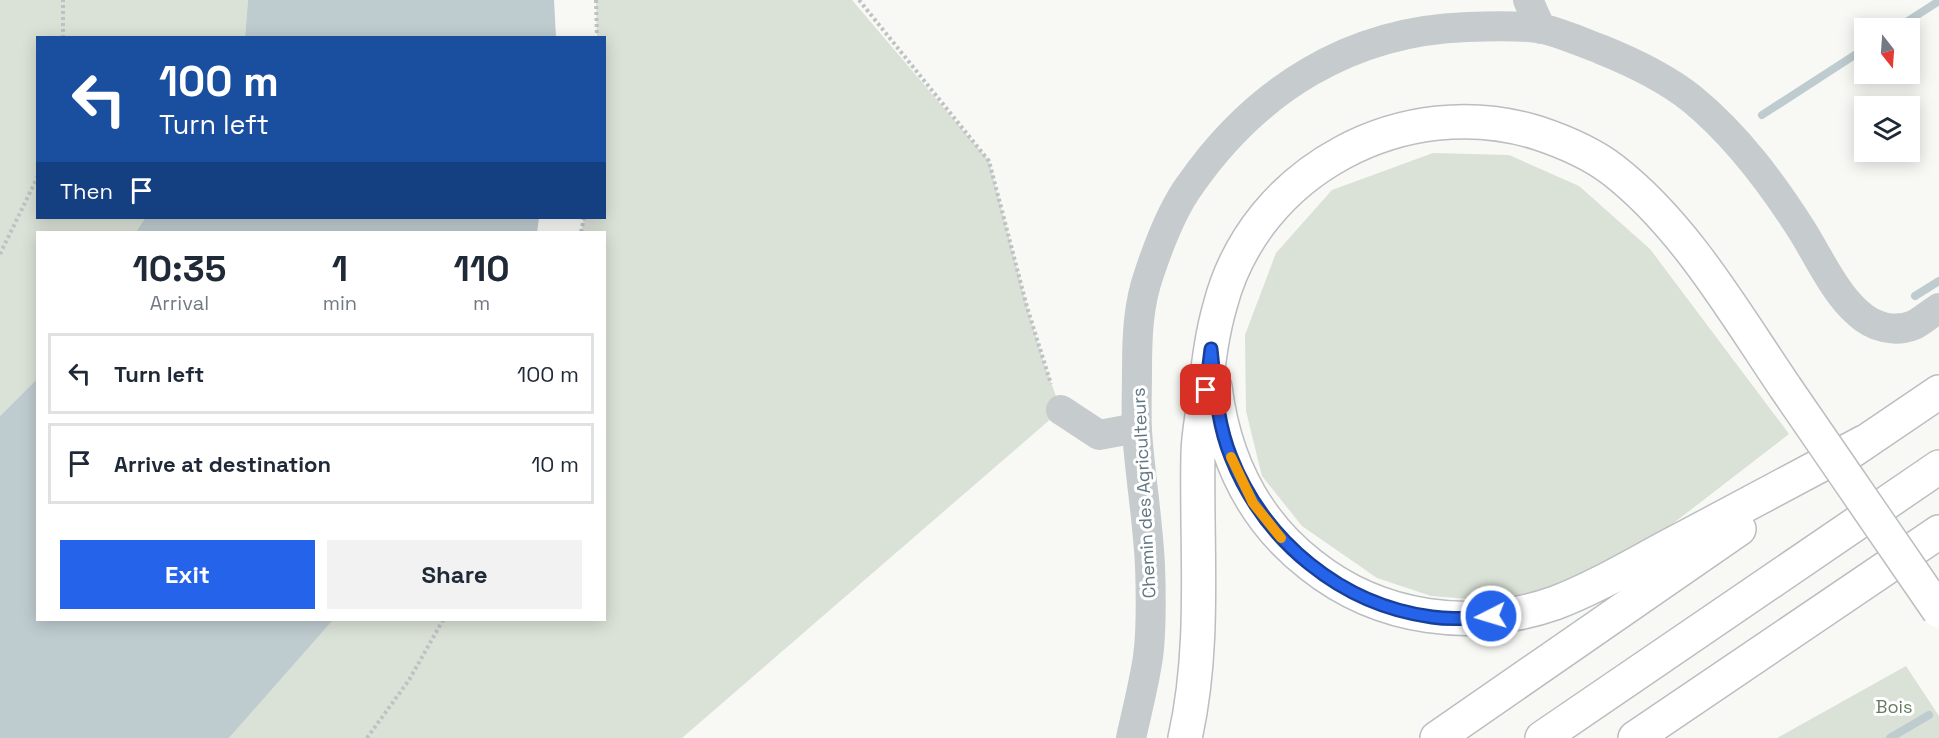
<!DOCTYPE html>
<html lang="en">
<head>
<meta charset="utf-8">
<style>
	body { margin:0; font-family:"Space Grotesk",sans-serif; background:#f2f2f3; color:#1f2937; height:100vh; display:flex; flex-direction:column; font-size:22px; white-space:nowrap }
	* { box-sizing:border-box; margin:0 }
	p { font-size:20px; color:#747a83 }
	.icon { flex:none; width:33px; height:33px; fill:none; stroke:currentColor; stroke-width:2; stroke-linecap:round; stroke-linejoin:round }
	.map { position:relative; flex:1; overflow:hidden }
	.sheet { position:absolute; left:36px; top:231px; width:570px; height:390px; display:flex; flex-direction:column; background:#fff; border-radius:0px; box-shadow:0 3px 15px #0003 }
	.sheet>* { flex:none }
	.banner { position:absolute; left:36px; top:36px; width:570px; height:183px; border-radius:0px; box-shadow:0 3px 15px #0003; background:#1a4fa0; color:#fff; overflow:hidden }
	.needle { width:39px; rotate:163deg }
	.tools { position:absolute; left:1854px; top:18px; display:grid; gap:12px }
	.tools a { display:grid; place-items:center; width:66px; height:66px; border-radius:0px; background:#fff; box-shadow:0 3px 15px #0003; font-size:30px }
	.pin { position:absolute; display:grid; place-items:center; width:51px; height:51px; color:#fff; margin:-26px; border-radius:12px; box-shadow:0 3px 9px #0006 }
	.me { position:absolute; width:66px; margin:-33px; rotate:265deg; stroke-linejoin:round; filter:drop-shadow(0 0 4px #0008) }
	.turn { display:flex; align-items:center; gap:21px; height:126px; padding:0 24px; font-size:27px }
	.turn .icon { width:78px; height:78px; stroke-width:2.5 }
	.turn b { display:block; font-size:42px; line-height:51px }
	.then { display:flex; align-items:center; height:57px; padding:0 24px; background:#0003; gap:12px; font-size:22px }
	.eta { display:flex; justify-content:space-evenly; align-items:center; height:102px; text-align:center }
	.eta b { font-size:36px; font-weight:800; line-height:42px }
	.primary-button { display:flex; gap:12px; margin-top:auto; padding:12px 24px }
	.primary-button a { flex:1; height:69px; border-radius:0px; background:#2563eb; color:#fff; font-size:24px; font-weight:800; line-height:69px; text-align:center }
	.primary-button a+a { background:#f2f2f3; color:#1f2937 }
	ul { padding:0; list-style:none }
	li { display:flex; align-items:center; gap:18px; height:81px; margin:0 12px 9px; padding:0 12px; border:3px solid #e0e1e3; border-radius:0px }
	li div { flex:1 }
	li b { display:block; font-size:22px }
	li em { font-style:normal }
	.map>svg:first-child { display:block }
</style>
</head>
<body>
<div class="map">
<svg width="1939" height="738" viewBox="0 0 1939 738">
	<rect width="100%" height="100%" fill="#f8f8f5"/>
	<!-- green -->
	<path fill="#dae1d6" d="M0 0H248L245 37 38 38V218H145L136 232H38L37 379 0 416Z
		M596 0H852L989 161 1027 307 1045 366 1061 410 682 738H229L333 620H604V232H581L584 218H604V38L597 37Z
		M1433 153 1509 155 1579 186 1650 249 1789 434 1649 542 1558 586 1495 601 1431 596 1377 578 1302 526 1262 476 1246 411 1245 335 1276 253 1332 190Z
		M1906 666 1939 716V738H1777Z"/>
	<!-- water -->
	<path fill="#becbcf" d="M248 0H554L556 37H245Z
		M145 218H539L537 232H136Z
		M37 379 38 620H333L229 738H0V416Z"/>
	<g fill="none" stroke-linecap="round" stroke-linejoin="round">
		<!-- stream -->
		<path stroke="#becbcf" stroke-width="8" d="M1897 28 1939 1
			M1762 115 1864 49
			M1915 296 1939 281
			M1890 738 1929 715"/>
		<!-- highway casing -->
		<g stroke="#babec1" stroke-width="36">
			<path id="highway" d="M1215 387C1224 459 1253 520 1311 565 1380 620 1472 632 1555 603 1598 587 1643 559 1684 538 1744 506 1804 474 1864 442
				M1846 455 1939 392
				M1185 738C1206 645 1196 549 1198 455 1198 437 1202 419 1204 401 1208 369 1211 337 1220 306 1255 170 1405 91 1538 133 1565 142 1591 153 1613 170 1685 226 1734 312 1785 387
				M1437 738 1739 529
				M1542 738 1939 467
				M1635 738 1939 532"/>
		</g>
		<!-- path -->
		<path stroke="#bfc2c4" stroke-width="4" stroke-dasharray="3 3" stroke-linecap="butt" d="M596 0 597 38
			M859 0 989 161 1027 307 1051 384
			M63 38V0
			M581 232 584 218
			M0 254 38 176
			M367 738 409 680 443 620"/>
		<!-- minor -->
		<path stroke="#c6cbcd" stroke-width="30" d="M1528 0 1541 29
			M1061 410 1099 435 1137 428
			M1131 738C1137 711 1144 684 1148 657 1152 628 1151 595 1150 566 1148 521 1140 476 1137 431 1136 411 1137 391 1137 371 1137 338 1138 305 1149 274 1158 247 1173 208 1190 185 1256 90 1350 31 1467 27 1489 26 1522 25 1543 29 1562 33 1581 42 1600 49 1630 61 1667 79 1692 99 1737 136 1772 183 1803 232 1819 258 1835 293 1858 313 1873 327 1894 333 1914 325 1922 321 1931 313 1939 308"/>
		<!-- highway -->
		<use href="#highway" stroke="#fff" stroke-width="33"/>
		<!-- highway-bridge casing -->
		<g stroke="#babec1" stroke-width="36" stroke-linecap="butt">
			<path id="highway-bridge" d="M1785 387 1939 611"/>
		</g>
		<!-- highway-bridge -->
		<use href="#highway-bridge" stroke="#fff" stroke-width="33"/>
	</g>
	<g fill="none" stroke-linecap="round" stroke-linejoin="round">
		<!-- route casing -->
		<g stroke="#184099" stroke-width="15">
			<path id="route" d="M1206 390 1211 349C1215 385 1217 423 1231 457 1264 541 1341 605 1432 617 1452 620 1471 618 1491 616"/>
		</g>
		<!-- route -->
		<use href="#route" stroke="#2563eb" stroke-width="10"/>
		<!-- slow -->
		<path stroke="#f59e0b" stroke-width="10" d="M1231 457 1253 503 1281 538"/>
	</g>
	<g text-anchor="middle" stroke-width="6" stroke-linejoin="round" paint-order="stroke">
		<!-- street labels -->
		<g font-size="18" fill="#617682" stroke="#fff">
			<text transform="translate(1144 493) rotate(-93)" y="6">Chemin des Agriculteurs</text>
		</g>
		<!-- park labels -->
		<g font-size="18" fill="#667a61" stroke="#fff">
			<text x="1894" y="713">Bois</text>
		</g>
	</g>
</svg>
<div class="tools">
<a><svg class="needle" viewBox="-14 -14 28 28"><path d="M0-13l5 13h-10z" fill="#e53935"/><path d="M0 13l5-13h-10z" fill="#747a83"/></svg></a>
<a><svg class="icon" aria-label="layers" viewBox="0 0 24 24"><path d="M12 4l9 5-9 5-9-5zM3 14l9 5 9-5"/></svg></a>
</div>
<div class="pin" style="left:1206px;top:390px;background:#d93025"><svg class="icon" aria-label="arrive" viewBox="0 0 24 24"><path d="M6 21V4h12l-3 4 3 4H6"/></svg></div>
<svg class="me" style="left:1491px;top:616px" viewBox="-20 -20 40 40"><circle r="17" fill="#2563eb" stroke="#fff" stroke-width="3"/><path d="M0-11L8 9 0 5-8 9z" fill="#fff"/></svg>
<div class="banner">
<div class="turn"><svg class="icon" aria-label="left" viewBox="0 0 24 24"><path d="M17 20v-9H6M10 6l-5 5 5 5"/></svg><div><b>100 m</b>Turn left</div></div>
<div class="then">Then<svg class="icon" aria-label="arrive" viewBox="0 0 24 24"><path d="M6 21V4h12l-3 4 3 4H6"/></svg></div>
</div>
<section class="sheet">
<div class="eta">
<div><b>10:35</b><p>Arrival</p></div>
<div><b>1</b><p>min</p></div>
<div><b>110</b><p>m</p></div>
</div>
<ul>
<li><svg class="icon" aria-label="left" viewBox="0 0 24 24"><path d="M17 20v-9H6M10 6l-5 5 5 5"/></svg><div><b>Turn left</b></div><em>100 m</em></li>
<li><svg class="icon" aria-label="arrive" viewBox="0 0 24 24"><path d="M6 21V4h12l-3 4 3 4H6"/></svg><div><b>Arrive at destination</b></div><em>10 m</em></li>
</ul>
<div class="primary-button"><a>Exit</a><a>Share</a></div>
</section>
</div>
</body>
</html>
